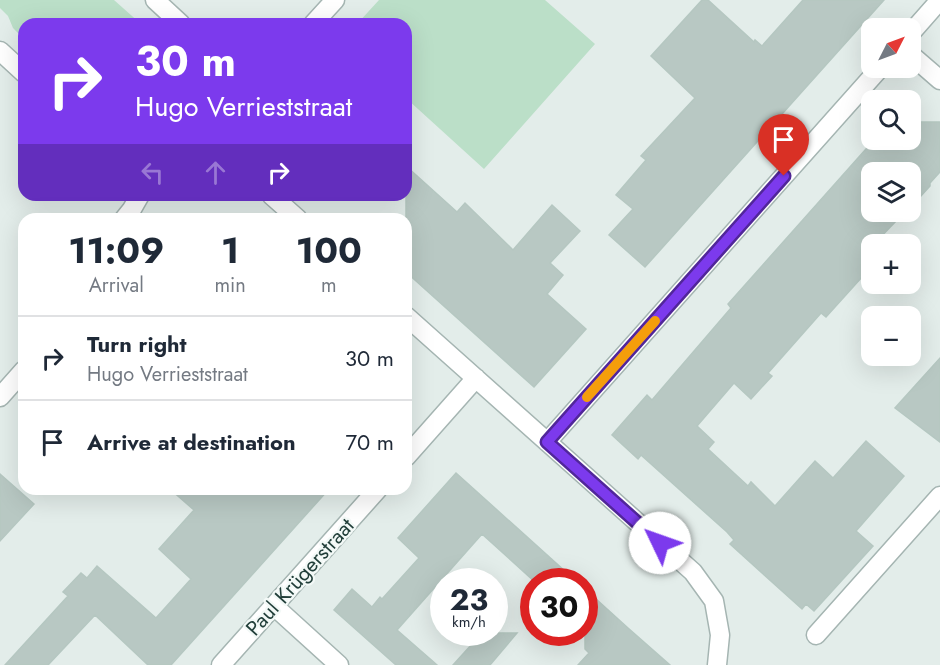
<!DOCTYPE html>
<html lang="en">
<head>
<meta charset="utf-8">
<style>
	body { margin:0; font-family:Jost,sans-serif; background:#f6f6f7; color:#1f2937; height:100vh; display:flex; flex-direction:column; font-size:22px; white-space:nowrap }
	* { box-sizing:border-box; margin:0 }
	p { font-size:20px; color:#747a83 }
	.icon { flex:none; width:33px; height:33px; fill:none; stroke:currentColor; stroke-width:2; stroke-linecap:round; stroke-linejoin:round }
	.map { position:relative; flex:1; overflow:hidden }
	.sheet { position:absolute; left:18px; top:213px; width:394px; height:282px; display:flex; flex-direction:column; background:#fff; border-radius:18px; box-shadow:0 6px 24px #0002 }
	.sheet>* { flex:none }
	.top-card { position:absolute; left:18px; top:18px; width:394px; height:183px; border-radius:18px; box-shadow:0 6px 24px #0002; background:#7c3aed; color:#fff; overflow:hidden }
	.needle { width:39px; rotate:48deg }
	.buttons { position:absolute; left:861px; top:18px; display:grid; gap:12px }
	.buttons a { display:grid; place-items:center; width:60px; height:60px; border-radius:12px; background:#fff; box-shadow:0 6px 24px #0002; font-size:30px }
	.speed { position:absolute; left:430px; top:568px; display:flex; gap:12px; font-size:30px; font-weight:700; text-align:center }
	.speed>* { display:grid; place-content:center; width:78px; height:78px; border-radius:50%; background:#fff; box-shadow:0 6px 24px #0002; line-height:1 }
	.speed small { font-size:15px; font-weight:400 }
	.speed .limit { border:9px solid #d22; background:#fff; color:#111 }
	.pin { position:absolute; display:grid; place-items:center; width:51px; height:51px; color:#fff; margin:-62px -26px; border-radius:50% 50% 50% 0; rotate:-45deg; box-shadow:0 0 6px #0007 }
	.pin .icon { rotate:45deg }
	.me { position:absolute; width:66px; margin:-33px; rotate:312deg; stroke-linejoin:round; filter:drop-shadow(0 0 4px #0008) }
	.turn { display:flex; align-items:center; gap:21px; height:126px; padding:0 18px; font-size:27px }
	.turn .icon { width:78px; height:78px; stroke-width:2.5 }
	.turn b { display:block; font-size:42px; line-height:51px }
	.lanes { display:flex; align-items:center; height:57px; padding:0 18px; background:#0003; justify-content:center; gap:30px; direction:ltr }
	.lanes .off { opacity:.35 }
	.eta { display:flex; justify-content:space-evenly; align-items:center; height:102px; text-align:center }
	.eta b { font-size:36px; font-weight:700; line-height:42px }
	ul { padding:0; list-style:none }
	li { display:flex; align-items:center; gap:18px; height:84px; padding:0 18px; border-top:2px solid #e0e1e3 }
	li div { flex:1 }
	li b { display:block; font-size:22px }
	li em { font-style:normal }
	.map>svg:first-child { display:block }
</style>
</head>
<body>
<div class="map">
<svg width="940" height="665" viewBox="0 0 940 665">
	<rect width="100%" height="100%" fill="#e3edea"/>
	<!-- green -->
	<path fill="#bbdfc8" d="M0 0H114L141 24H24V39L13 28 8 16 0 8Z
		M379 0H545L595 44 484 169 407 99 406 24H357Z"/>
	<!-- building -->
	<path fill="#b8c8c3" stroke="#b5c7c1" stroke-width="1.5" d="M702 0H708L754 42 755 40 762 46 803 0H884L645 267 609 235 633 209 616 195 646 160 641 156 695 98 651 56Z
		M910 122H940V172L930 183V186L910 208V172H872V212H907L899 220 898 219 874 244H872V266L826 317 821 313 768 373 772 376 751 399 734 383 697 426 714 442 708 449 748 486 751 482 775 506 815 461 833 478 866 441 904 476 856 531 873 546 814 611 806 604 802 609 730 544 734 540 727 532 641 455 638 459 612 435 647 395 652 400 731 308 728 304 874 140H910Z
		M406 166 457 212 465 203 513 250 552 205 580 231 550 263 563 275 547 294 586 329 534 387 406 272Z
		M940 358V442L895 408Z
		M456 473 577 582H535L482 534 397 630 437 665H396L334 610 352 589 372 607 380 597 382 599 419 558 398 538Z
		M0 474 34 504 0 541Z
		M170 489H329L171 665H148L95 615 48 665H5L68 596 63 592 81 573 87 578 97 566 156 618 191 579 159 549 194 510Z
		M585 589 628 628 670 665H578L589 653 585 649Z
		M482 633H517L490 665H453Z"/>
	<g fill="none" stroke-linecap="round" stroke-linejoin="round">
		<!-- minor casing -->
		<g stroke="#a5b5b2" stroke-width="21">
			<path id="minor" d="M155 0 181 24
				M313 24 335 0
				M910 34 940 0
				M0 51 24 73
				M910 54 940 80
				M271 195 298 219
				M124 219 132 209 140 195
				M406 316 693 572 714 601 720 635 717 665
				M0 397 24 370
				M547 442 880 68
				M406 457 476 378
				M274 606 339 665
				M816 635 940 496
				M221 665 378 489"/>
		</g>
		<!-- minor -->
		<use href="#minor" stroke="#fff" stroke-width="18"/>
	</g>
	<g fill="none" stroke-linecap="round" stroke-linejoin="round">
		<!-- route casing -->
		<g stroke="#51269a" stroke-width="15">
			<path id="route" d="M660 543 547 442 784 176"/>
		</g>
		<!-- route -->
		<use href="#route" stroke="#7c3aed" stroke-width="10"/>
		<!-- slow -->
		<path stroke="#f59e0b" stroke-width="10" d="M587 397 655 321"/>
	</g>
	<g text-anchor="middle" stroke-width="4.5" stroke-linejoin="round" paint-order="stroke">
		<!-- street labels -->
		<g font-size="21" fill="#223f3a" stroke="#f3f9f7">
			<text transform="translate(300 577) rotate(-48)" y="7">Paul Krügerstraat</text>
		</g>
	</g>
</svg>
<div class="buttons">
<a><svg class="needle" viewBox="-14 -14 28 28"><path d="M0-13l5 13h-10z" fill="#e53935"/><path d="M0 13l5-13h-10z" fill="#747a83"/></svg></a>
<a><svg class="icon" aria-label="search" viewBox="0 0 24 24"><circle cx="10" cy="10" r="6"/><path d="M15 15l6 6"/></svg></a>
<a><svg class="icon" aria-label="layers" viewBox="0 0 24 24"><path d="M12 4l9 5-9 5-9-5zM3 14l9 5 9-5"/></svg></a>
<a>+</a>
<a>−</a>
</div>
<div class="speed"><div>23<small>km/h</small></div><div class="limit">30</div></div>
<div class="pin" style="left:784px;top:176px;background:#d93025"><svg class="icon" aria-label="arrive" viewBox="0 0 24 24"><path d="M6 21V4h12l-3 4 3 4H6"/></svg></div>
<svg class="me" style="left:660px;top:543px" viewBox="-20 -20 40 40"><circle r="19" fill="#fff"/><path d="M0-13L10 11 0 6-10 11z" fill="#7c3aed"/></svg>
<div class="top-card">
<div class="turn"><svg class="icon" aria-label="right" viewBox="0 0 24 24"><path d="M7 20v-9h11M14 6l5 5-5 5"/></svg><div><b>30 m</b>Hugo Verrieststraat</div></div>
<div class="lanes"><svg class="icon off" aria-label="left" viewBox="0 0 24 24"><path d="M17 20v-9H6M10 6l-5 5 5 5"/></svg><svg class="icon off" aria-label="ahead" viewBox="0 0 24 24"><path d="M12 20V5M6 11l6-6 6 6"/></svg><svg class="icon" aria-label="right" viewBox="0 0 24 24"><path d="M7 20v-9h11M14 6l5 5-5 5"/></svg></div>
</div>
<section class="sheet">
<div class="eta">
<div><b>11:09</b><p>Arrival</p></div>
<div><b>1</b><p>min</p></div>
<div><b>100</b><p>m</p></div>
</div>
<ul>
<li><svg class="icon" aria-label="right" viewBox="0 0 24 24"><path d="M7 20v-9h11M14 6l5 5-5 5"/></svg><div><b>Turn right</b><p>Hugo Verrieststraat</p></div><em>30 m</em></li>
<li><svg class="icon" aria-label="arrive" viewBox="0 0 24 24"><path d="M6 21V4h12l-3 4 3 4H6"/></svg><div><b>Arrive at destination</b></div><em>70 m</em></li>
</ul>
</section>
</div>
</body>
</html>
